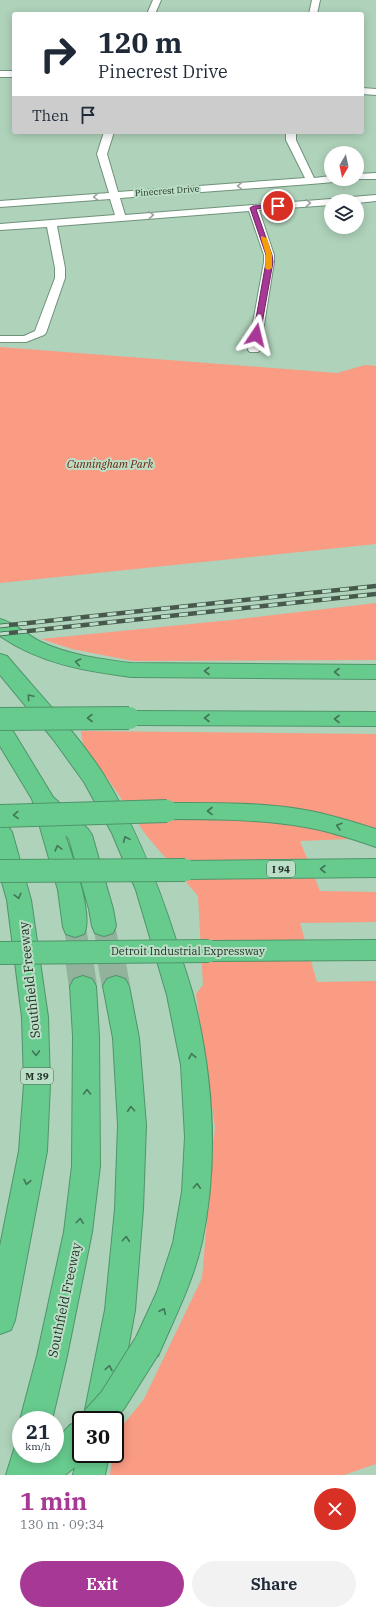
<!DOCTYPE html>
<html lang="en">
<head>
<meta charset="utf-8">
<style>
	body { margin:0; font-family:"IBM Plex Serif",serif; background:#f2f2f3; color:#1f2937; height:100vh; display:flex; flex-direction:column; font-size:15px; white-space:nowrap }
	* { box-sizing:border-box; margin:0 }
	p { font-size:13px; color:#747a83 }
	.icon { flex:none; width:22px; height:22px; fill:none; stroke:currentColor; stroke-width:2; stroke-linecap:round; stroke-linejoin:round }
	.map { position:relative; height:1475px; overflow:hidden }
	.side { display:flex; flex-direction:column; background:#fff; flex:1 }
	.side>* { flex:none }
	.hud { position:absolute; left:12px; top:12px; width:352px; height:122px; border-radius:4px; box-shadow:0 2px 10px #0003; background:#fff; color:#1f2937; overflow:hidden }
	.needle { width:26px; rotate:189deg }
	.buttons { position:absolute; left:324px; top:146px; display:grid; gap:8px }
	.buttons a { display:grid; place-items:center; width:40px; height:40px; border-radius:50%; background:#fff; box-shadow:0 2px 10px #0003; font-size:20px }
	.speed { position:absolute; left:12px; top:1411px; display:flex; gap:8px; font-size:20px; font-weight:700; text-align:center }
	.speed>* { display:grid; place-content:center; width:52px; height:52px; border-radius:50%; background:#fff; box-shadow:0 2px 10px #0003; line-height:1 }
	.speed small { font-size:10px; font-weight:400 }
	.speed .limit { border:2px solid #111; border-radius:6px; background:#fff; color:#111 }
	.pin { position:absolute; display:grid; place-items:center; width:34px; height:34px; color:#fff; margin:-17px; border:2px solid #fff; border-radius:50%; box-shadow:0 1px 4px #0007 }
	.me { position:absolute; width:44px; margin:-22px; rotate:10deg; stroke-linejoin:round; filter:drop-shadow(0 0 3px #0008) }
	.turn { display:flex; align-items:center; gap:14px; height:84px; padding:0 20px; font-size:18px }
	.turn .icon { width:52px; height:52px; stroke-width:2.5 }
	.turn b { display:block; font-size:28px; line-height:34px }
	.then { display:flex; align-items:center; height:38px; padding:0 20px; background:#0003; gap:8px; font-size:15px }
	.round { display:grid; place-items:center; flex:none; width:42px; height:42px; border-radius:21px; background:#f2f2f3 }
	.headline { display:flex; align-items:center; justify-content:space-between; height:68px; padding:0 20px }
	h1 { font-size:24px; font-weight:800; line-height:30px; color:#a83895 }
	.cta { display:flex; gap:8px; margin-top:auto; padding:8px 20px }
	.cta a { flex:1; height:46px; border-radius:24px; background:#a83895; color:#fff; font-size:16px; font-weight:800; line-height:46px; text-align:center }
	.cta a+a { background:#f2f2f3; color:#1f2937 }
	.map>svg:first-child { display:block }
</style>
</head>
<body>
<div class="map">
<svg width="376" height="1475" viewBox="0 0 376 1475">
	<rect width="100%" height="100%" fill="#afd2ba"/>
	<!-- green -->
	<path fill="#fa9b83" d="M0 347 337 373 365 365 376 366V544L0 583Z
		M376 603V660L133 661 72 649 41 639 231 620Z
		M81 731 376 734V838L300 841 320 891 376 892V922L300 923 317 982 376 981V1464L344 1475H110L113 1454H115L118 1431 144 1399 202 1278 215 1127 196 994 203 985 198 896 146 835 112 785 83 744Z"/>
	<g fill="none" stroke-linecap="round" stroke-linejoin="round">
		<!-- highway-tunnel-far1 -->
		<path stroke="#93b29d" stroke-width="22" stroke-dasharray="22 11" stroke-linecap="butt" d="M104 926 111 960
			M75 927 80 960"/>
		<!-- highway-tunnel -->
		<path stroke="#93b29d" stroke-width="28" stroke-dasharray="28 14" stroke-linecap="butt" d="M79 959 83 986
			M111 959 116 986"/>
		<!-- street casing -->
		<g stroke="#70917a" stroke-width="2">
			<path id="street" d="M153 0H161L155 14H147Z
				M312 0H320L317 14H309Z
				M0 71H14V77H0Z
				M362 88 376 89V95L362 94Z
				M104 132H114L107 154 118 192 305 178 286 140V132H296V140L314 178 331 176V179H339L334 182 311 184 120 198 125 215 331 199 335 200 339 198 376 195V201L357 203V201H331V205L259 210 274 255V262L260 350 258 352H250L248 350 264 262V255L249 211 57 226 65 268V278L46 333 44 335 26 342H0V336H24L35 331 55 278V268L47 227 0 230V224L115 215 110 199 0 207V201L109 193 97 154Z
				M376 173V179H354H357V174Z"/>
		</g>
		<!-- highway casing -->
		<g stroke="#4f956a" stroke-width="2">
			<path id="highway" d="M0 619C15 623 27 635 41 642 69 655 100 659 131 663L376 665V679L131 677C84 671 39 663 0 636Z
				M0 654 7 656C39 694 75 731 102 772 135 825 157 881 176 940 181 958 188 977 193 995 213 1075 219 1161 202 1242 193 1282 174 1319 158 1356L147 1361 136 1356 132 1346 157 1292 173 1243 182 1192 185 1137 181 1065 167 995 136 890 112 833 84 782 53 739 0 675Z
				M129 711 376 712V726L129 725 121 723 118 718 121 713Z
				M0 720 8 723 53 797 88 829 92 835 113 909 116 926 113 933 104 936 95 933 92 926 89 909 69 839 65 835C72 856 94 915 84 934L75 937 66 934 63 927 58 890 32 799 0 746Z
				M167 803C213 803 259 802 305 810 329 814 353 822 376 829V847C353 839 329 831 305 827 259 819 213 819 167 819L159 817 155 811 159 805Z
				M0 823 8 826 12 832 31 900 48 1017 50 1084 47 1151 15 1320 11 1330 0 1334V1246L19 1151 24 1084 22 1017 7 900 0 875Z
				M376 859V877L185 879 177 876 173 870 177 864 185 861Z
				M376 940V960L209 961 200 958 197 951 200 944 209 941Z
				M83 976 92 979 96 986 99 1036 100 1166 92 1232 67 1356 52 1420H21V1422L20 1420 37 1356 64 1232 72 1166 73 1036 70 986 74 979Z
				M116 976 125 979 129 986 139 1038 146 1125 143 1209 135 1310 116 1415 114 1420H86L84 1415 105 1310 115 1209 118 1125 113 1038 103 986 107 979Z
				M81 1420V1454H109L105 1475H73L75 1467 65 1475H6L16 1443 21 1441V1454H55V1441L70 1425Z"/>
		</g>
		<!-- street -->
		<use href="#street" fill="#fff" fill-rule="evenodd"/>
		<!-- highway -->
		<use href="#highway" fill="#67cb8e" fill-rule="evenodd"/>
		<!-- rail casing -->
		<g stroke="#46594c" stroke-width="4.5">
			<path id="rail" d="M0 626 376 586
				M0 634 376 594"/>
		</g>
		<!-- rail -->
		<use href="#rail" stroke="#bbdfc6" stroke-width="3" stroke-dasharray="9" stroke-linecap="butt"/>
		<!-- highway-bridge-far1 casing -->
		<g stroke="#4f956a" stroke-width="24" stroke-linecap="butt">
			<path id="highway-bridge-far1" d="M0 719 129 718
				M0 816 167 811
				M0 871 185 870
				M0 953 209 951"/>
		</g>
		<!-- highway-bridge casing -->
		<g stroke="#4f956a" stroke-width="30" stroke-linecap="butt">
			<path id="highway-bridge" d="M95 1420 113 1400 147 1346"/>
		</g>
		<!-- highway-bridge-far1 -->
		<use href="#highway-bridge-far1" stroke="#67cb8e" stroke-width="22"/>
		<!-- highway-bridge -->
		<use href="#highway-bridge" stroke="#67cb8e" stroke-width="28"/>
	</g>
	<!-- one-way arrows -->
	<defs><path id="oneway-chevron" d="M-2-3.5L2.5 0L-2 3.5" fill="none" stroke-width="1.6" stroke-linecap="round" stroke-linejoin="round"/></defs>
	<g stroke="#9ca29e">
		<use href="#oneway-chevron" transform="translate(240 186) rotate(176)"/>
		<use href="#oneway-chevron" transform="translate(96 197) rotate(176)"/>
		<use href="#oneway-chevron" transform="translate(308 203) rotate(-4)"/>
		<use href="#oneway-chevron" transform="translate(151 215) rotate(-4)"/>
	</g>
	<g stroke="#427656">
		<use href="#oneway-chevron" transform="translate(78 662) rotate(-168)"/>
		<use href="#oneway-chevron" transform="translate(207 671) rotate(-180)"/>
		<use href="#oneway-chevron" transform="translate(337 672) rotate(-180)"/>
		<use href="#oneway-chevron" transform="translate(30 697) rotate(-130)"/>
		<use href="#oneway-chevron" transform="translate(90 718) rotate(-180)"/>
		<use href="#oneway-chevron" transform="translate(207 718) rotate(-180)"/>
		<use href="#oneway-chevron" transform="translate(337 719) rotate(-180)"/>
		<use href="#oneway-chevron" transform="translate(210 811) rotate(180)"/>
		<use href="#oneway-chevron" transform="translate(16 815) rotate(178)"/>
		<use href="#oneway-chevron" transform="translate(339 826) rotate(-164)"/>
		<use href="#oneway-chevron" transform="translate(126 839) rotate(-114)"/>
		<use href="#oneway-chevron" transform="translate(58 848) rotate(-105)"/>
		<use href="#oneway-chevron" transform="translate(323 869) rotate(180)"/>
		<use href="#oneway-chevron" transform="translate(18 896) rotate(76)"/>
		<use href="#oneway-chevron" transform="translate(36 1053) rotate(89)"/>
		<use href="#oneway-chevron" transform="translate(192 1056) rotate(-101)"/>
		<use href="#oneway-chevron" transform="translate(87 1092) rotate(-90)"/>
		<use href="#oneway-chevron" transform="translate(131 1109) rotate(-94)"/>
		<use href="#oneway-chevron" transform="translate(27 1182) rotate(101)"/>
		<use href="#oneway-chevron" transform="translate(197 1186) rotate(-87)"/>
		<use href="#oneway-chevron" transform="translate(80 1221) rotate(-83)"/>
		<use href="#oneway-chevron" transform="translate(126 1239) rotate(-85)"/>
		<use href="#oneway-chevron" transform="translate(163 1311) rotate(-65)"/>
		<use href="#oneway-chevron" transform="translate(109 1368) rotate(-79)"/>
	</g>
	<!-- route -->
	<path fill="#a83895" stroke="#6d2461" d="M278 204 282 206 281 207 256 209 272 255 273 262 260 335 256 337 253 335 266 262V255L250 208 253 206Z"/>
	<!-- slow -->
	<path fill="#f59e0b" d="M261 236 267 238 272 255V268L268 270 265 268 266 255 261 238Z"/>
	<g text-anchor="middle" stroke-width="4" stroke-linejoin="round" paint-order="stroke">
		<!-- far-street labels -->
		<g font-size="9" fill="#233128" stroke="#bbdfc6">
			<text transform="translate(167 191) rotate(-4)" y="3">Pinecrest Drive</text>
		</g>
		<!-- shield labels -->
		<g fill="#bbdfc6" stroke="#516557" stroke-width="1">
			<rect x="267" y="861" width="28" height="16" rx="3"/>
			<rect x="21" y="1068" width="32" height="16" rx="3"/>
		</g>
		<g font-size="10" font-weight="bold" fill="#233128">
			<text x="281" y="873">I 94</text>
			<text x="37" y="1080">M 39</text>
		</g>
		<!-- park labels -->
		<g font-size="11" font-style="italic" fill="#6b1d09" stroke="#bbdfc6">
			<text x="110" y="468">Cunningham Park</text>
		</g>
		<!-- street labels -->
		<g font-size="11" fill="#233128" stroke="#bbdfc6">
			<text x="188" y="955">Detroit Industrial Expressway</text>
		</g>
		<!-- near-street labels -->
		<g font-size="13" fill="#233128" stroke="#bbdfc6">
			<text transform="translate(29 980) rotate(-96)" y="5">Southfield Freeway</text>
			<text transform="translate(64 1300) rotate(-78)" y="5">Southfield Freeway</text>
		</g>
	</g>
</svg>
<div class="buttons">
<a><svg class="needle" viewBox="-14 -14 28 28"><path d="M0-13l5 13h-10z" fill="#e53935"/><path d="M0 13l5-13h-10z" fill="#747a83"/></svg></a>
<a><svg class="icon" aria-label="layers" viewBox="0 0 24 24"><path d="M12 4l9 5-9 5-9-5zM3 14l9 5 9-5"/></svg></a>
</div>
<div class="speed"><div>21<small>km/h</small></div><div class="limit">30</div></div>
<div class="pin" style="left:278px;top:206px;background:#d93025"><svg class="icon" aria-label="arrive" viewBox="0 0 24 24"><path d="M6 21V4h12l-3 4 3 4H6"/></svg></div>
<svg class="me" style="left:256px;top:335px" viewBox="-20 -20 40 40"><path d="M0-17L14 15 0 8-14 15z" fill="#a83895" stroke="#fff" stroke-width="4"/></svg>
<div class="hud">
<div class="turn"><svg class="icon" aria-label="right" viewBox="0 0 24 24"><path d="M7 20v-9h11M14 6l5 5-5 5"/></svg><div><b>120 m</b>Pinecrest Drive</div></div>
<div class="then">Then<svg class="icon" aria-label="arrive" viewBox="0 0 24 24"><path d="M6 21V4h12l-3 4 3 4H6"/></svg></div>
</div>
</div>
<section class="side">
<div class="headline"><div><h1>1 min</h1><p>130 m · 09:34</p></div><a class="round" style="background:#d93025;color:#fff"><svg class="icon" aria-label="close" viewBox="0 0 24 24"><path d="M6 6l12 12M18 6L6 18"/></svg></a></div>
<div class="cta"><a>Exit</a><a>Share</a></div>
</section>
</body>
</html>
